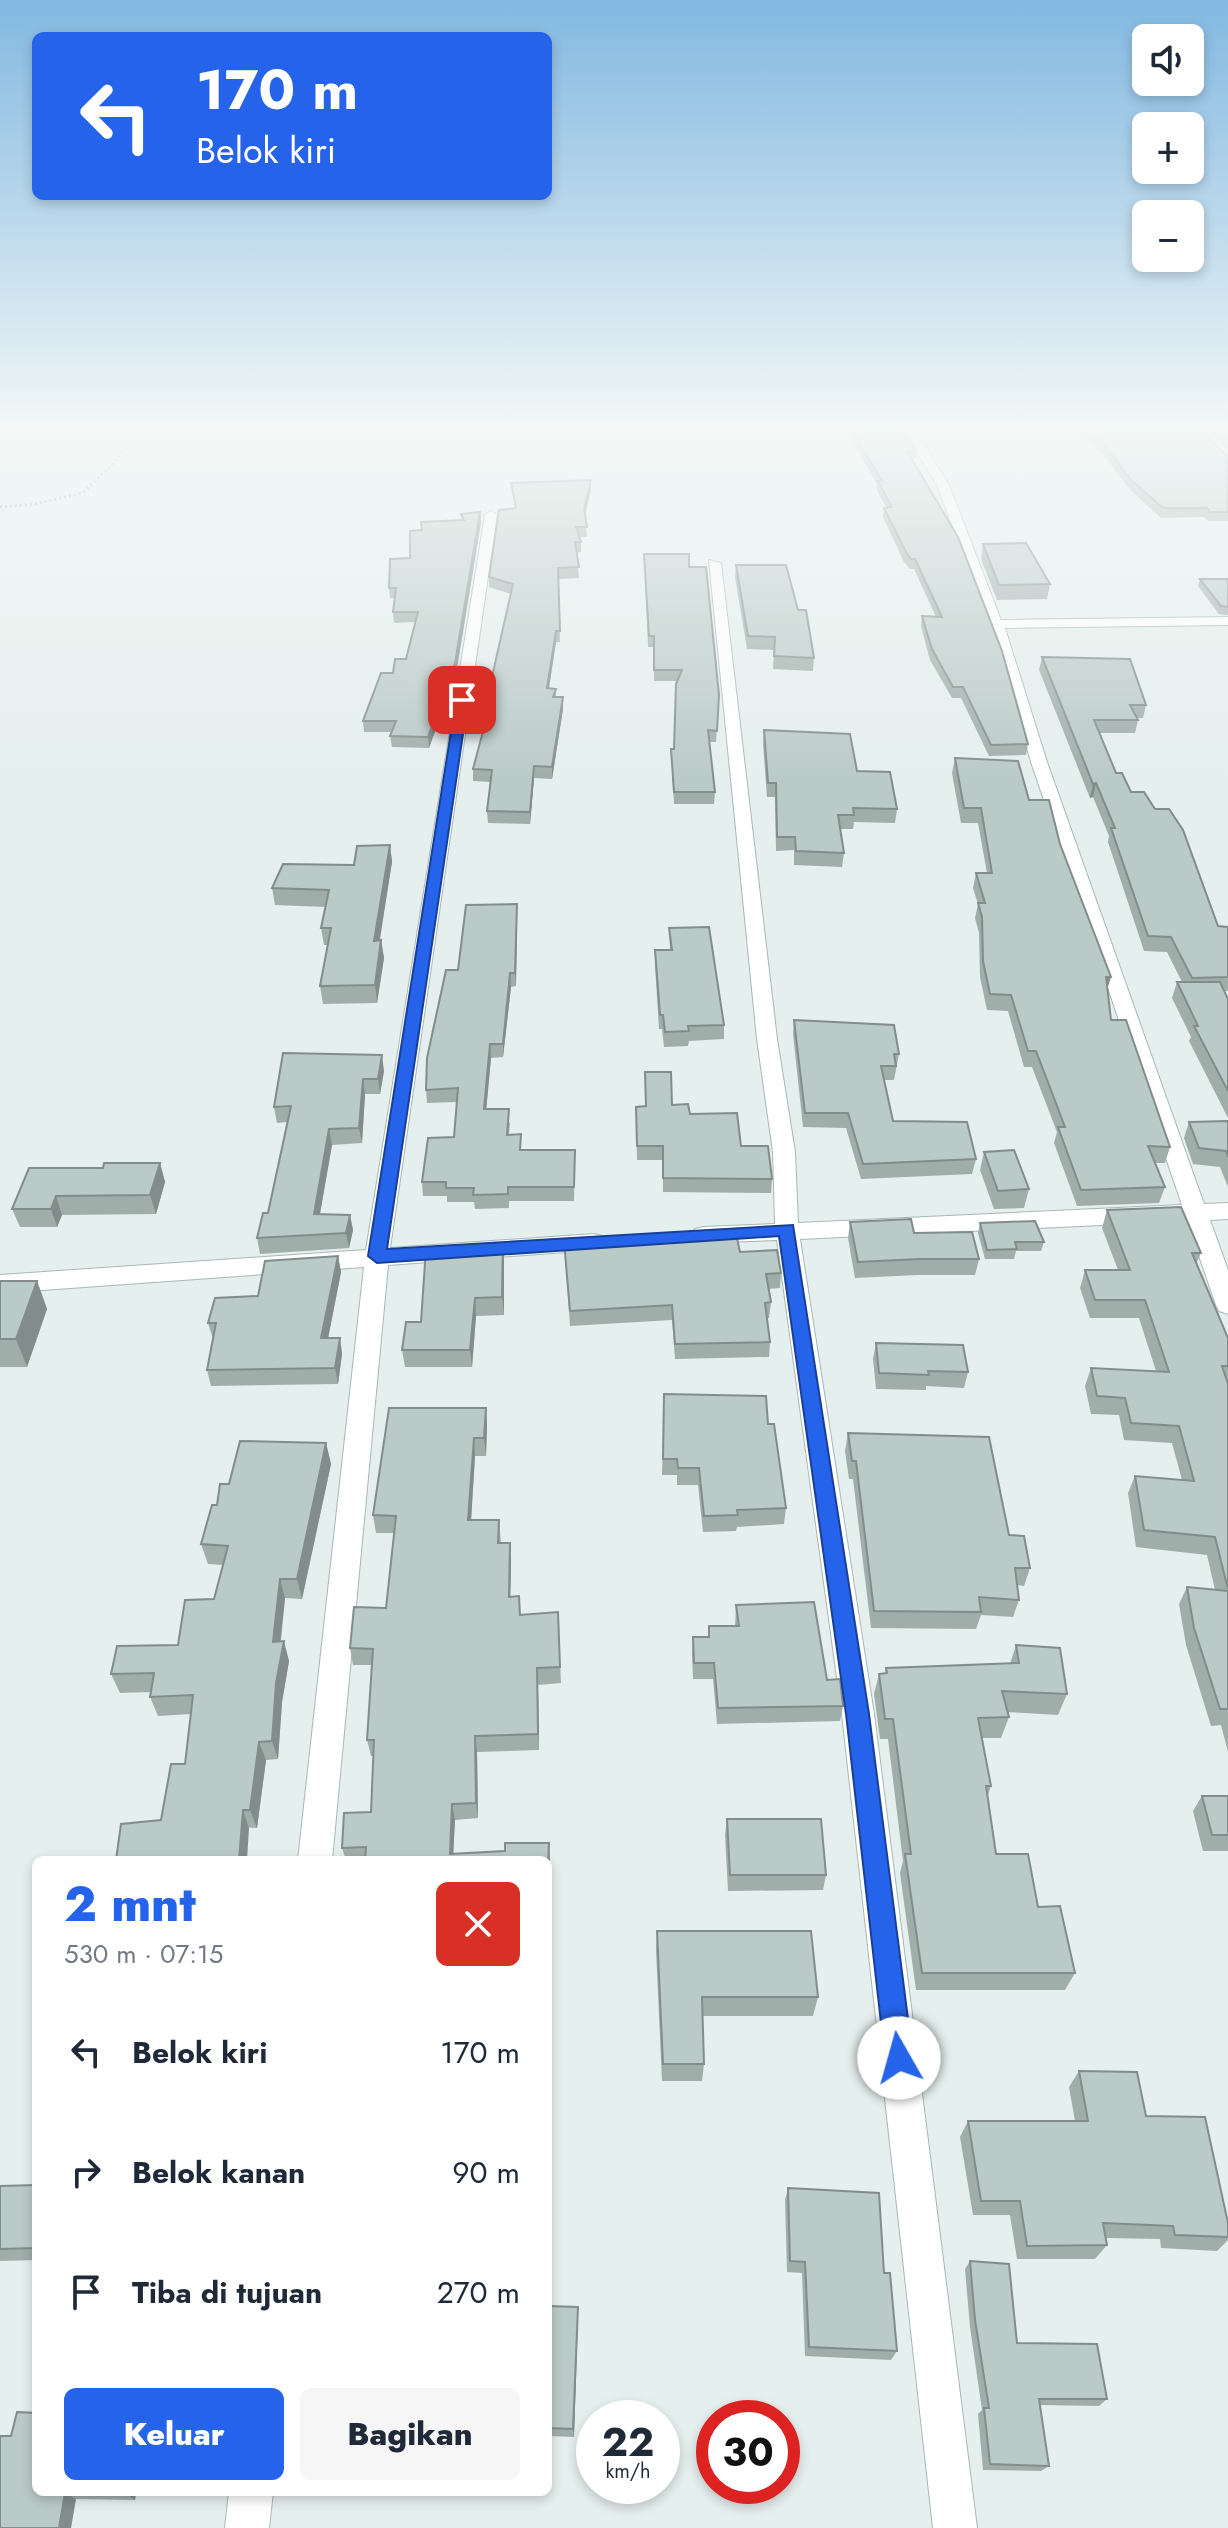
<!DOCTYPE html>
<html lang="id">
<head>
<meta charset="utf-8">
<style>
	body { margin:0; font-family:Jost,sans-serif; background:#f6f6f7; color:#1f2937; height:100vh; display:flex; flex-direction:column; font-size:30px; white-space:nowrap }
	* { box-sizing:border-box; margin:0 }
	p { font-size:26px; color:#747a83 }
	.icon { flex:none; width:44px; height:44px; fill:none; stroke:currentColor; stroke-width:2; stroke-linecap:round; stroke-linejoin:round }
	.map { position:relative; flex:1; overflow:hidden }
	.side { position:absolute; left:32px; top:1856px; width:520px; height:640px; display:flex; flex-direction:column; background:#fff; border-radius:12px; box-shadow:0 4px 12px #0003 }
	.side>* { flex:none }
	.top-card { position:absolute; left:32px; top:32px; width:520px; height:168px; border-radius:12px; box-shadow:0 4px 12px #0003; background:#2563eb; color:#fff; overflow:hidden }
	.controls { position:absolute; left:1132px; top:24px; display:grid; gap:16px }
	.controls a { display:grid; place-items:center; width:72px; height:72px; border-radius:12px; background:#fff; box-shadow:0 4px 12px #0003; font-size:40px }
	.speed { position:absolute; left:576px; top:2400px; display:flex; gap:16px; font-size:40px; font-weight:700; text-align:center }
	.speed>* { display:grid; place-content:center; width:104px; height:104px; border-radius:50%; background:#fff; box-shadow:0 4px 12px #0003; line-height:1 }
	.speed small { font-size:20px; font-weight:400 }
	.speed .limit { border:12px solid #d22; background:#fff; color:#111 }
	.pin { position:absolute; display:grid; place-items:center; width:68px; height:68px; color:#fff; margin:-34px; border-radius:16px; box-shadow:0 4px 12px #0006 }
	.me { position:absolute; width:88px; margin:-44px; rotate:353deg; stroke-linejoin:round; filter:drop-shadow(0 0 6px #0008) }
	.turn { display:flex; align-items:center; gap:28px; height:168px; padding:0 32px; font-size:36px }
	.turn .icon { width:104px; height:104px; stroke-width:2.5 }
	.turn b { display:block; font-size:56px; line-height:68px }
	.round { display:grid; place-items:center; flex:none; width:84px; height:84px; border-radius:12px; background:#f6f6f7 }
	.summary { display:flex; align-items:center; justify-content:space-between; height:136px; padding:0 32px }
	h1 { font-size:48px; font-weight:800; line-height:60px; color:#2563eb }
	.primary-button { display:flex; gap:16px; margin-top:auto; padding:16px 32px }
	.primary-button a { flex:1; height:92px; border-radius:12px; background:#2563eb; color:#fff; font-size:32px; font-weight:800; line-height:92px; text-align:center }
	.primary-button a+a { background:#f6f6f7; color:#1f2937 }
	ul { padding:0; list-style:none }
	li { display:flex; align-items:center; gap:24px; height:120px; padding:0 32px }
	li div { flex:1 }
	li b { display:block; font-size:30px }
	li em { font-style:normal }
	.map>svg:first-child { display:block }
</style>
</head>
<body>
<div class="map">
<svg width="1228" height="2528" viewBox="0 0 1228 2528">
	<rect width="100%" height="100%" fill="#e5efed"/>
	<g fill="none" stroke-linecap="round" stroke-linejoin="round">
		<!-- minor casing -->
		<g stroke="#a7b8b6" stroke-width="2">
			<path id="minor" d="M902 427H913L949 485 1001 620 1228 617V625L1005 628 1047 762 1204 1204 1228 1203V1219L1210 1220 1228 1270V1314L1219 1311 1216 1305 1187 1221 800 1239 874 1714 977 2528H933L842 1714 777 1240 703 1243 695 1241 691 1235 695 1229 703 1227 775 1224 773 1152 757 1039 709 560 721 563 777 1039 795 1152 798 1223 1182 1205 1031 762 1003 661 937 485Z
				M491 511 497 515 390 1248 594 1234 602 1236 606 1242 602 1248 594 1250 388 1265 332 1860H298L364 1267 0 1293V1275L366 1250 485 515Z
				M229 2492H273L269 2528H225Z"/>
		</g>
		<!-- path -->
		<path stroke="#84b5ae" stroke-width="3" stroke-dasharray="2 3" stroke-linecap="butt" d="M0 507 34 504 83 493 113 464 132 439V427"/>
		<!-- minor -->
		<use href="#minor" fill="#fff" fill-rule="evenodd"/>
	</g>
	<!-- wall -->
	<path fill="#a0aeaa" d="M844 427H900L916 450 915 459H912L1028 744 1026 755 989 756 961 698H952L930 660 921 626 922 616 936 617 914 569H910L904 562 883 517 884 508 886 507 877 490V484Z
		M1076 427H1197L1228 457V521H1208L1204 517 1161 518 1129 489 1102 453Z
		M1205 427H1228V450Z
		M511 483 591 490 585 516 587 537H579L581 542V552L577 553 579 578 558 579 560 642H556L549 688 556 689V697L563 709 552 779 534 778 530 824 488 823 487 811 491 782 473 781V769L491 701H489V690L511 594 489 587V577L515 508Z
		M480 512 481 522 456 674 429 748 392 747 390 736 392 732H364L363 721 393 673 406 659 415 622 394 623 393 612 395 598H390L389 588 410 558 422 530 421 522 461 520V514Z
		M983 544 1050 584 1047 599 997 600 981 559Z
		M644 554 689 567 719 695 716 742H709L715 792 714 804H674L671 749H674L677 681H654V647H648Z
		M736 565 798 610 814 658 813 671 773 669 774 650 747 649 735 577Z
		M1200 579H1228V615L1219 614 1198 586Z
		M1042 657 1146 705 1143 718H1137L1138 720 1135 733H1099L1116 773 1131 792 1218 926 1228 927V991H1224L1228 999V1118L1189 1041 1191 1037 1172 998 1177 982H1182L1167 952 1144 951 1108 842 1109 836 1093 797 1090 798 1039 670Z
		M764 730 857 771 897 809 895 823 854 822 853 829H840L844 853 842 867 794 865V850L776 851 775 797H767L763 744Z
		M955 758 1029 800 1060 844 1111 977 1107 989 1111 1020 1170 1147 1165 1163H1155L1165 1187 1159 1203 1077 1206 1054 1143 1057 1132 1032 1067H1024L1008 1011 987 1010 980 977 979 933 975 918 978 904 973 888 976 873H987L978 823H961L952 773Z
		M390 845 392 862 379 940H381L384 958 377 1003 323 1004 320 986 328 945H324L321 928 326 907 275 905 272 888 354 865Z
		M517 904 516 986 511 987 503 1057 491 1058 486 1109 510 1123 509 1135 522 1150H575L574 1201H509V1208L475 1209 474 1202H447V1196H423L422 1182 454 1137 457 1102 427 1103 426 1090 458 970Z
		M669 928 724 1025V1039L689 1041 688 1046 664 1047 662 1029H659L655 965V950H670Z
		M794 1020 899 1054 894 1080H884L893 1121 976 1159 972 1174 861 1179 846 1128 803 1127 793 1034Z
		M384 1071 380 1094H365L362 1143 332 1145 320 1214 350 1215 353 1230 349 1248 260 1254 257 1238 268 1213 287 1122 277 1123 274 1107Z
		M645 1072 672 1105 690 1114 741 1146 772 1179 771 1193 663 1192V1160H637L636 1107 645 1106Z
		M1228 1121V1187L1220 1167 1193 1164 1184 1138 1189 1122Z
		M984 1152 1029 1189 1024 1208 994 1209 980 1170Z
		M160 1163 165 1182 156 1214 62 1215 57 1227H20L12 1209 103 1168Z
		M1107 1210 1201 1253 1196 1264 1228 1338V1752L1221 1725 1211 1726 1186 1645 1179 1604 1187 1587 1215 1590 1207 1555 1136 1547 1128 1493 1135 1476 1182 1480 1172 1443 1124 1440 1119 1415 1091 1414 1085 1386 1091 1368 1156 1371 1139 1318H1090L1080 1288 1085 1270H1118L1102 1228Z
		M850 1222 914 1233 979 1259 975 1275H917L855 1278 848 1238Z
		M980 1223 1044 1242 1041 1251H1016L1014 1259H985L978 1233Z
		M564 1241 740 1252 781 1273 780 1288 768 1289 771 1302 769 1318H767L770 1342 769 1357 675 1359 672 1320 570 1326Z
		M503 1243 504 1260V1315L476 1316 472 1367H405L402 1350 421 1322Z
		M338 1256 341 1272 328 1338H340L342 1354 338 1384 211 1386 207 1370 213 1339 208 1323Z
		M0 1281H37L47 1309 27 1367H0Z
		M876 1343 968 1372 964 1388 926 1386V1390L876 1389 873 1359Z
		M664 1394 768 1424 786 1508 784 1524 737 1527 736 1531 703 1532 698 1485H677V1475H662Z
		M486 1408 487 1426 486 1456H475L471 1520H499L501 1543 511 1560 510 1597 521 1615 558 1612 561 1683 538 1685 539 1750 477 1752 478 1818 455 1820 453 1854 550 1859 548 1906V1860H346L342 1848 371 1812 373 1756H371L367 1740 372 1665H353L350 1648 386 1608 394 1533H376L373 1515Z
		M848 1433 1009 1535 1030 1568 1024 1586 1017 1585 1019 1600 1013 1617 981 1615 976 1629 871 1628 853 1479H849L845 1451Z
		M326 1443 331 1464 302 1599 285 1598 281 1641 289 1661 282 1702 278 1759 266 1760 257 1828 161 1820 185 1764 191 1714 158 1716 150 1697 151 1692 120 1693 111 1674 178 1645 214 1599 223 1565 208 1564 201 1544 217 1505 229 1484Z
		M736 1605 827 1680 843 1706 840 1721 717 1724 713 1679H693L692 1653 693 1637H708L709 1626H735Z
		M1016 1645 1067 1694 1058 1715 1008 1712 1009 1717 1001 1738H982L991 1786 988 1795 996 1854 1038 1907 1075 1973 1065 1990H916L900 1873 903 1861 888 1739H880L874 1694 879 1674 885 1673 886 1668 1010 1664Z
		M1202 1796H1228V1851H1203L1193 1811Z
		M727 1819 826 1875 823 1890 728 1891 725 1835Z
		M657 1931 818 1997 813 2016H702L704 2064 702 2081H662L656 1950Z
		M1079 2071 1146 2116 1228 2223V2240L1217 2251 1161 2248 1160 2239 1106 2238 1107 2245 1095 2259H1017L1010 2215H973L960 2137 968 2121H1075L1069 2087Z
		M36 2185V2260L0 2261V2186Z
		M788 2188 884 2273 897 2351 891 2360 805 2356 802 2273 787 2272 785 2200Z
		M970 2261 1017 2343 1107 2399 1099 2406 1040 2405 1049 2466 1041 2471 983 2470 978 2414 982 2410 970 2327 965 2269Z
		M548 2306 578 2317 574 2437 548 2436Z
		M36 2492H136L135 2500 76 2499Z"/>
	<!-- shaded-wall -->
	<path fill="#828d8b" d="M591 480V490L584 519V509Z
		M480 512 481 522 456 674 429 748 428 737Z
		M556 631V642L547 700V688Z
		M563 697V709L552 779V767Z
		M534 766V778L530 824V812Z
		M1096 783 1093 797 1090 798 1093 784Z
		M390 845 392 862 377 958 374 941Z
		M517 904V917L516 986 515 973Z
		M381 940 384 958 377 1003 375 985Z
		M510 973 511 987 503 1057V1044Z
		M1106 977H1111L1106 992Z
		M490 1044 491 1058 485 1123 484 1109Z
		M382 1055 384 1071 380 1094 378 1079Z
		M363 1079 365 1094 362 1143 359 1128Z
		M329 1129 332 1145 317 1230 314 1214Z
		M160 1163 165 1182 156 1214 150 1195Z
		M56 1196 62 1215 57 1227 51 1209Z
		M350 1215 353 1230 349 1248 346 1233Z
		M503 1243 504 1260V1315L502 1297Z
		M338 1256 341 1272 325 1354 321 1338Z
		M37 1281 47 1309 27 1367 16 1339Z
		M475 1298 476 1316 472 1367 470 1350Z
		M340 1338 342 1354 338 1384 335 1368Z
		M486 1408 487 1426 486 1456 484 1438Z
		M474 1438 475 1456 470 1537 468 1520Z
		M326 1443 331 1464 302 1599 297 1579Z
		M510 1543 511 1560 510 1614 509 1597Z
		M280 1579 285 1598 278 1661 273 1642Z
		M284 1641 289 1661 282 1702 278 1759 272 1741 276 1683Z
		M537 1668 538 1685 539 1750 538 1734Z
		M475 1736 477 1752 478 1818 476 1803Z
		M259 1742 266 1760 257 1828 250 1810Z
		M452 1804 455 1820 453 1860 450 1854Z
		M243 1810 249 1828 247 1860H239Z
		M549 1843 550 1859 548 1906V1867Z
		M578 2307V2317L574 2437 573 2429Z
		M125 2492H136L135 2500 125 2493Z
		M65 2493 76 2499 71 2528H59Z"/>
	<!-- building -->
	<path fill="#bacac6" stroke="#828d8b" stroke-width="2" d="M850 427H900L916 450 907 451 958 537 1002 651 1028 744 991 745 963 687H953L932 649 922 616 942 617 915 559H911L906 552 884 508 892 507 878 481H882Z
		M1087 427H1197L1228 457V512H1210L1207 508H1163L1131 480 1104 444Z
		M1216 427H1228V439Z
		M591 480 584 509 587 527H576L581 542H575L579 567 558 568 560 631H556L547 688 556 689 553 697H563L552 767 534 766 530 812 487 811 492 770 473 769 494 690H489L513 584 489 577 499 510 516 508 511 483Z
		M480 512 455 663 428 737 390 736 396 721H363L381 673H393L395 659H406L418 612H393L396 588H389L390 559 410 558V531L422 530 421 522 464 520 461 514Z
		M1026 543 1050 584 999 585 983 544Z
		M644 554H689V567H706L719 695 717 731 708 730 715 792H674L671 749H674L676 684 682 670H654V636H649Z
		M736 565H786L798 610H806L814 658 774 656 775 637 748 636Z
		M1200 579H1228V607L1221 606Z
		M1042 657 1130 659 1146 705H1130L1138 720H1094L1116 773H1122L1131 792H1144L1155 809H1169L1183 830 1218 926 1228 927V977L1192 978 1171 937 1148 936 1111 828H1115L1096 783 1093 784Z
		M764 730 850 734 857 771 890 772 897 809 853 808 854 815H838L844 853 796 851 795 837H777L776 783H768Z
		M955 758 1018 761 1029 800H1049L1060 844 1111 977H1106L1111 1020H1126L1170 1147 1148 1146 1165 1187 1081 1190 1058 1127H1065L1036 1051H1028L1011 995 990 994 983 961 982 917 978 903H985L976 873H992L981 808H964Z
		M390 845 374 941 381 940 375 985 320 986 331 928H321L329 890 272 888 283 864 354 865 357 846Z
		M517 904 515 973H510L503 1044H490L484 1109H509L507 1135 521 1134 520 1150H575L574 1187H508V1194L473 1195 474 1188H446V1182H422L428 1138 454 1137 458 1088 426 1090 427 1058 446 970H458L466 905Z
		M709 927 724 1025 688 1026 689 1031 665 1032 663 1015H660L655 950H672L669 928Z
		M1177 982H1220L1228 999V1091L1194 1026H1198Z
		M794 1020 894 1025 899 1054H894L896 1066H881L893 1121 967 1122 976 1159 863 1164 848 1113H805Z
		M283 1053 382 1055 378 1079H363L359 1128 329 1129 314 1214 350 1215 346 1233 257 1238 263 1213H268L291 1106 274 1107Z
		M645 1072H671L672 1105 688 1104 690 1114 737 1113 741 1146H768L772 1179 663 1178V1146H637L636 1107 646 1106Z
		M1228 1121V1157L1226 1151 1199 1148 1189 1122Z
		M1014 1150 1029 1189 998 1191 984 1152Z
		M104 1163H160L150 1195 56 1196 51 1209H12L29 1168H103Z
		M1181 1207 1201 1253H1192L1228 1338V1366H1222L1228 1384V1589L1215 1537 1144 1530 1135 1476 1194 1481 1179 1426 1131 1423 1125 1398 1097 1396 1091 1368 1169 1372 1145 1300H1095L1085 1270H1130L1107 1210Z
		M911 1219 914 1233 972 1232 979 1259H920L858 1262 850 1222Z
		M1035 1221 1044 1242H1015L1017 1249 987 1250 980 1223Z
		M735 1229 740 1252 777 1250 781 1273 766 1274 771 1302 765 1303 770 1342 675 1344 672 1305 570 1311 564 1241Z
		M503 1243 502 1297 475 1298 470 1350H402L406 1322H421L426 1248Z
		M338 1256 321 1338H340L335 1368 207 1370 216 1323H208L215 1298 258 1296 265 1261Z
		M0 1281H37L16 1339H0Z
		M876 1343 963 1345 968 1372 928 1371 929 1375 879 1373Z
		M664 1394 766 1396 768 1424H774L786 1508 737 1510 738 1515 704 1516 699 1468H678L677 1459H663Z
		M389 1408H486L484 1438H474L468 1520H499L498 1543H510L509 1597 519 1596 520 1615 558 1612 560 1667 537 1668 538 1734 475 1736 476 1803 452 1804 450 1854 505 1851V1843H549L548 1867V1860H365L366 1847 342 1848 344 1813 371 1812 374 1740H367L373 1649 350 1648 354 1607 386 1608 396 1516 373 1515Z
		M848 1433 989 1437 1009 1535 1024 1536 1030 1568H1015L1019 1600 979 1597 981 1612 874 1611 856 1461H852Z
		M240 1441 326 1443 297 1579H280L273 1642 284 1641 276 1683 272 1741 259 1742 250 1810H243L239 1860H116L121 1824 161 1820 171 1764H185L193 1695 150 1697 154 1673 111 1674 117 1646 178 1645 185 1600 214 1599 228 1546 201 1544 212 1505H217L220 1484H229Z
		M1187 1587 1228 1591V1709H1220L1194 1628Z
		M814 1602 827 1680 840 1679 843 1706 718 1708 714 1663H694L693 1637H709V1626H739L736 1605Z
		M1016 1645 1060 1648 1067 1694 1002 1691 1009 1717 978 1718 991 1786H986L996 1854H1028L1038 1907 1060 1906 1075 1973H922L905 1854H911L893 1719H885L879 1674 887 1673 886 1668 1019 1663Z
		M1202 1796H1228V1835H1212Z
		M727 1819H821L826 1875H730Z
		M657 1931H811L818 1997H702L704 2064H663Z
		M1079 2071 1137 2072 1146 2116 1205 2117 1228 2223V2237L1175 2235 1173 2226 1103 2223 1107 2245 1027 2246 1020 2201H981L968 2121H1088Z
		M36 2185V2248L0 2249V2186Z
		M788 2188 879 2193 884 2273H890L897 2351 809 2347 805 2262 790 2261Z
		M970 2261 1009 2264 1017 2343 1097 2344 1107 2399H1039L1049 2466 990 2464 984 2408H989L975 2320Z
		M548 2306 578 2307 573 2429 548 2428Z
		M17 2412 36 2413V2492H125V2493H65L59 2528H0V2436H11Z"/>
	<!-- sky -->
	<linearGradient id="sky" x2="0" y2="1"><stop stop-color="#82b8e1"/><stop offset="0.55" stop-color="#f3f8f7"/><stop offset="1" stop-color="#f3f8f7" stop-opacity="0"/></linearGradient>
	<rect width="1228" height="781" fill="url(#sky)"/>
	<!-- route -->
	<path fill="#2563eb" stroke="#184099" stroke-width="2" d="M462 697 468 700 387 1249 793 1225 869 1714 913 2058 909 2068 899 2072 889 2068 885 2058 846 1714 779 1236 377 1263 368 1256 456 700Z"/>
</svg>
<div class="controls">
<a><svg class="icon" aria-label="sound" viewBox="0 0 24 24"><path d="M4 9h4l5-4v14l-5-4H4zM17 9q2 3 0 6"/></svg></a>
<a>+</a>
<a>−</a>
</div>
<div class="speed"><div>22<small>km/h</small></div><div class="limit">30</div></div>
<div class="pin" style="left:462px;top:700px;background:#d93025"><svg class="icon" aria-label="arrive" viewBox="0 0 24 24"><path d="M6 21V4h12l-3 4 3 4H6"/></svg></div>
<svg class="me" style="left:899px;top:2058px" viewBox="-20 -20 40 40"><circle r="19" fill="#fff"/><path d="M0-13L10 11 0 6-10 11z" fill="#2563eb"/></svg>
<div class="top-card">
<div class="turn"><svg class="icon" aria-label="left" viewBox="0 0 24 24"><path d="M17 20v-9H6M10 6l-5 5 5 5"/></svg><div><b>170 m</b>Belok kiri</div></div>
</div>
<section class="side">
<div class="summary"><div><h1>2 mnt</h1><p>530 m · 07:15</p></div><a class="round" style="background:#d93025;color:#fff"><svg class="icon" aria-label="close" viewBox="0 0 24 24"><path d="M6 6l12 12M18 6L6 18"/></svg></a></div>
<ul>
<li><svg class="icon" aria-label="left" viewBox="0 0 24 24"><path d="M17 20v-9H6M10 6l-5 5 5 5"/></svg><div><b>Belok kiri</b></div><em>170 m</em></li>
<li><svg class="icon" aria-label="right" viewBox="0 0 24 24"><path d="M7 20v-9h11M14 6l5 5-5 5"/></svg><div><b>Belok kanan</b></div><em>90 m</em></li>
<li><svg class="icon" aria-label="arrive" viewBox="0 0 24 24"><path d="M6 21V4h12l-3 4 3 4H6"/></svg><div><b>Tiba di tujuan</b></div><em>270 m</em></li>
</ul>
<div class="primary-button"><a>Keluar</a><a>Bagikan</a></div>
</section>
</div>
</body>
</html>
